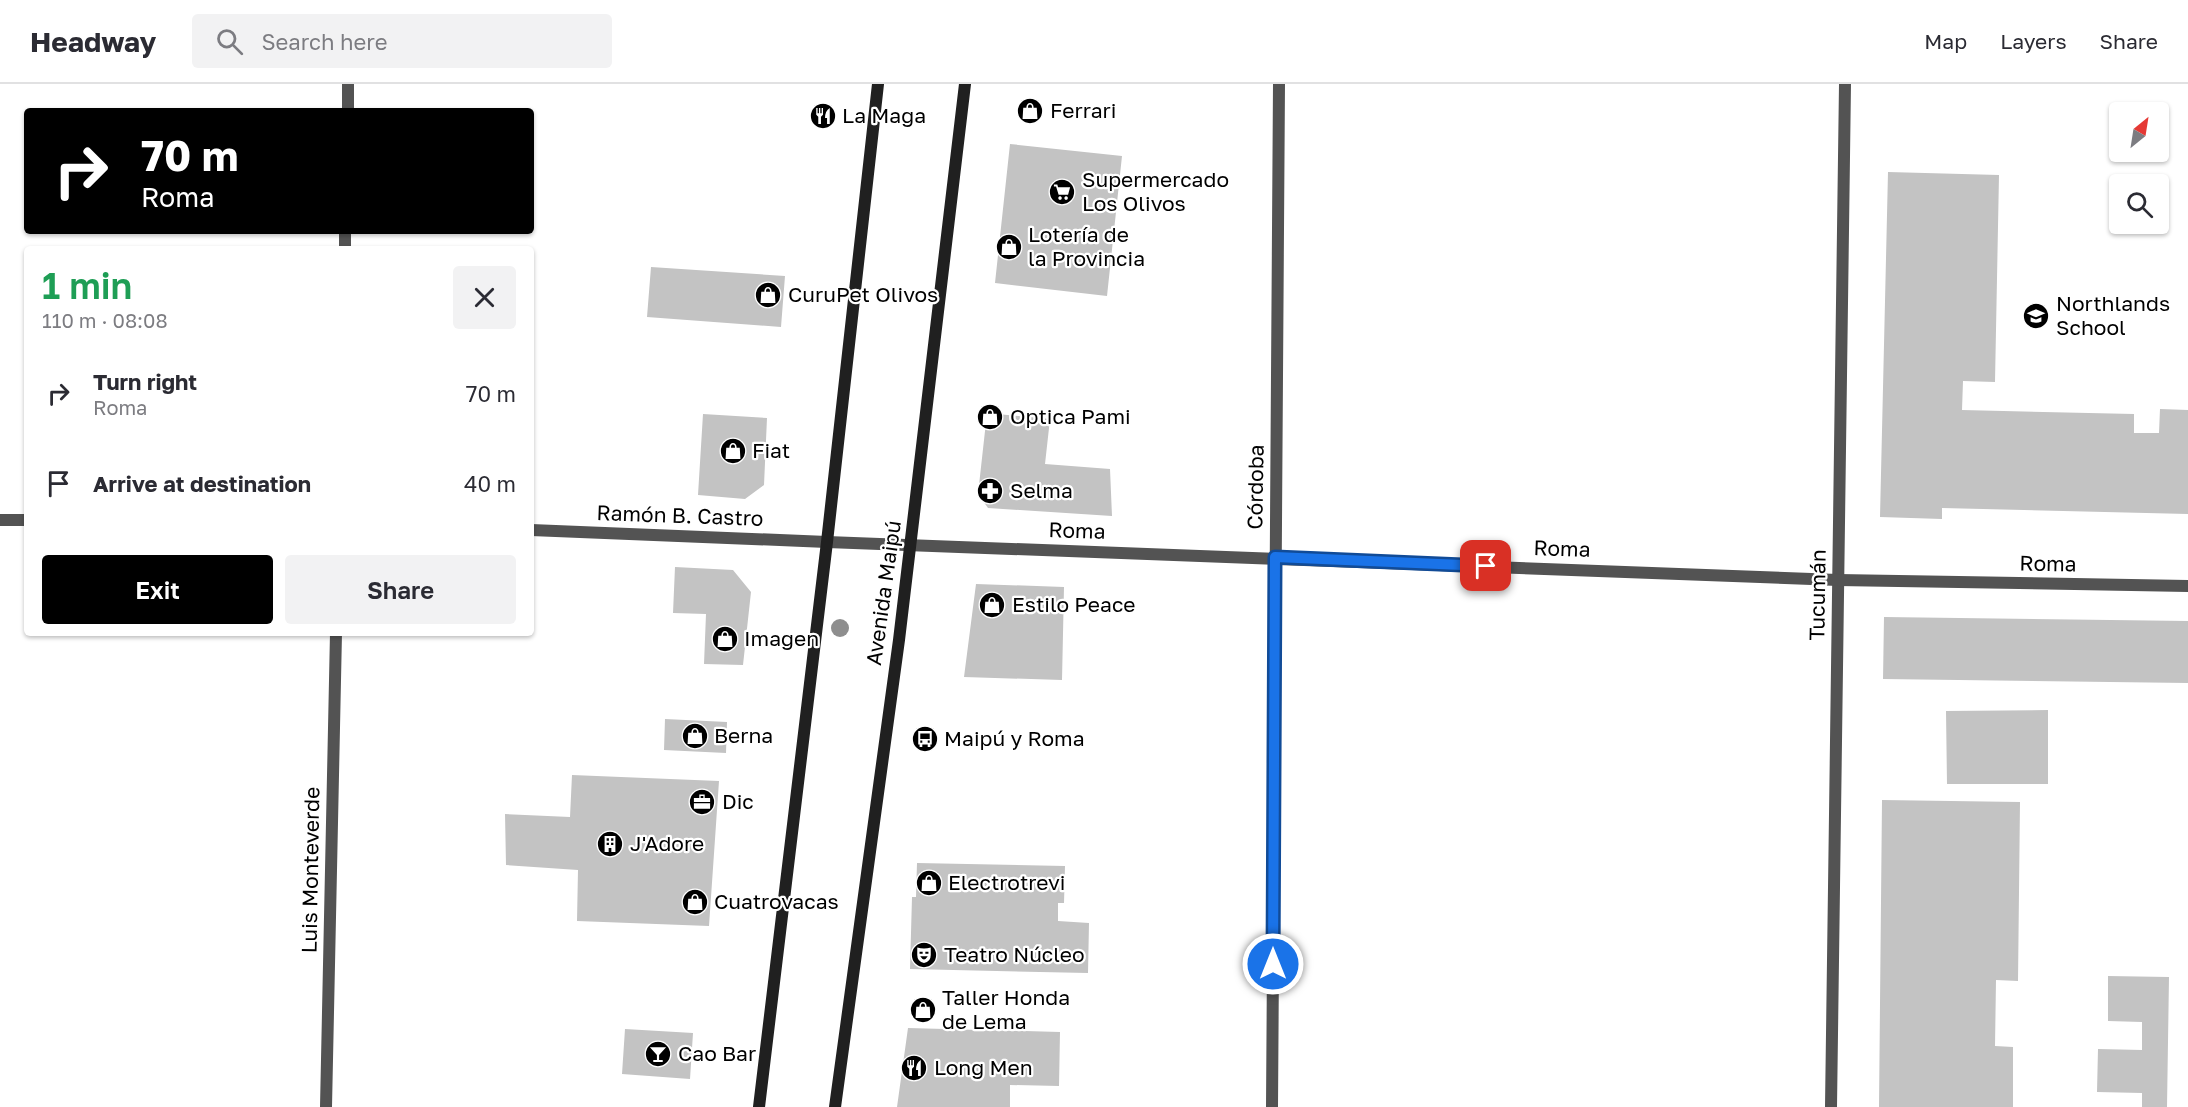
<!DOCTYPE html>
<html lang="en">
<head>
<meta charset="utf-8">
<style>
	body { margin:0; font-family:"Golos Text",sans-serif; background:#f2f2f3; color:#2b2b33; height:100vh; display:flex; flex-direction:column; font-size:22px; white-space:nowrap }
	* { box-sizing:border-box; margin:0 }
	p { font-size:20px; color:#7c7c81 }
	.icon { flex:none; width:33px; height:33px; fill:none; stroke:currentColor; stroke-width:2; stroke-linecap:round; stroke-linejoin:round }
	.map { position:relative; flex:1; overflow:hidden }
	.side { position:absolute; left:24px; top:162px; width:510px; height:390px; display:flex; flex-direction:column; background:#fff; border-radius:6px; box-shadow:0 2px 4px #0004 }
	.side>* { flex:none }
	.guide { position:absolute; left:24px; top:24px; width:510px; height:126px; border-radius:6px; box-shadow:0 2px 4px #0004; background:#000; color:#fff; overflow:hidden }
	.needle { width:39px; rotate:30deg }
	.tools { position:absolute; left:2109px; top:18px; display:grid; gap:12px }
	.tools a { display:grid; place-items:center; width:60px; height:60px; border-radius:6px; background:#fff; box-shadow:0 2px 4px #0004; font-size:30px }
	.pin { position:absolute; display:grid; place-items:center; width:51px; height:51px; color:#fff; margin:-26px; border-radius:12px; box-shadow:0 3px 9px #0006 }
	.me { position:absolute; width:66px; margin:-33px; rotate:0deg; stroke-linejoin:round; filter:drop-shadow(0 0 4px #0008) }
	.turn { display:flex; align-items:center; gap:21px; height:126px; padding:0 18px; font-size:27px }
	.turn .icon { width:78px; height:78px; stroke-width:2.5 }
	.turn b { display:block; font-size:42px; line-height:51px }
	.round { display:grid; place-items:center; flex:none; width:63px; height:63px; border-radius:6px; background:#f2f2f3 }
	.headline { display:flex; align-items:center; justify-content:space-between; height:102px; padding:0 18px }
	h1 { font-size:36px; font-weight:600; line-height:45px; color:#1e9e55 }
	.action { display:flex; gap:12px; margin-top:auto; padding:12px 18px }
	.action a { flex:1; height:69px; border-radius:6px; background:#000; color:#fff; font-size:24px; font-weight:600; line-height:69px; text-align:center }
	.action a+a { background:#f2f2f3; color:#2b2b33 }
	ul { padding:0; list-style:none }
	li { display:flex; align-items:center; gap:18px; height:90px; padding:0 18px }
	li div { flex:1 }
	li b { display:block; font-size:22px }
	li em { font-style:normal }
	header { display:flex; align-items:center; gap:36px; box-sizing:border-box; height:84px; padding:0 30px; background:#fff; border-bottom:2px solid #e1e1e2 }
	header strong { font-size:28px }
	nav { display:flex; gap:33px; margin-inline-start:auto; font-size:21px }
	.search { width:420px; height:54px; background:#f2f2f3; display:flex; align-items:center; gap:15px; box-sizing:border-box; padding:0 21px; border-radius:6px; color:#7c7c81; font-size:22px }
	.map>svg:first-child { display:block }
</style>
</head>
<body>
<header>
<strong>Headway</strong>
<div class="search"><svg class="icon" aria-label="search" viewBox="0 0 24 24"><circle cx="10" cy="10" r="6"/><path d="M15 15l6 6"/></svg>Search here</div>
<nav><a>Map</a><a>Layers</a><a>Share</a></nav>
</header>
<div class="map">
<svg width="2188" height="1023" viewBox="0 0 2188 1023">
	<rect width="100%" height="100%" fill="#fff"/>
	<!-- building -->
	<path fill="#c3c3c3" d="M1010 60 1122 72 1107 212 995 199Z
		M1888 88 1999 91 1995 298 1963 297 1962 326 2134 330V349H2159L2160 325 2188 326V430L1942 424V435L1880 433Z
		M651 183 785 192 781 243 647 233Z
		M987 329 1050 335 1045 380 1110 385 1112 432 988 424 978 410Z
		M703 330 767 334 764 401 745 415 698 411Z
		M675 483 733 486 751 508 743 581 704 580 706 530 673 529Z
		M976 500 1064 503 1062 596 964 593Z
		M1884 533 2188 537V599L1883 595Z
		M2048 626V700H1947L1946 627Z
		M665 635 727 638 726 669 664 666Z
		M572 691 719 697 709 842 577 837 578 786 506 781 505 730 570 733Z
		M1882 716 2020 718 2018 897 1996 896 1995 962 2013 963V1023H1879Z
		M917 779 1065 782 1064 819H1058V837L1089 839 1088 889 910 885 912 813H916Z
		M2108 892 2169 893 2167 1023H2142V1009L2097 1008 2098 965 2142 966V938L2108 937Z
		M908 944 1060 948 1059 1002 1010 1001V1023H897Z
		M625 945 693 949 690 995 622 990Z"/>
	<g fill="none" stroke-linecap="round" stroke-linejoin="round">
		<!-- minor -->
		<path stroke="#535353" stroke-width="12" d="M348 27V0
			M345 165V147
			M0 436H27
			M531 446 827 458
			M326 1023 336 549
			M1272 1023 1279 0
			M1831 1023 1845 0"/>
		<!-- tertiary -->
		<path stroke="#535353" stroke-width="12" d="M827 458 1838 496 2188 502"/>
		<!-- secondary -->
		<path stroke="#202020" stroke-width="12" d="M759 1023 827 458 878 0
			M835 1023 899 556 965 0"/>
	</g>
	<!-- trees -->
	<circle fill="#8e8e8e" cx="840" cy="544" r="9"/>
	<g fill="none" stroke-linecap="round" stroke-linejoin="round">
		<!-- route casing -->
		<g stroke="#114b97" stroke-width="15">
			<path id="route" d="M1273 880 1275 473 1486 482"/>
		</g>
		<!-- route -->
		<use href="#route" stroke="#1a73e8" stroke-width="10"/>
	</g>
	<!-- icons -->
	<defs>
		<g id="shop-disc" transform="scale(1.35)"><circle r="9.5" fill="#000" stroke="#fff"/><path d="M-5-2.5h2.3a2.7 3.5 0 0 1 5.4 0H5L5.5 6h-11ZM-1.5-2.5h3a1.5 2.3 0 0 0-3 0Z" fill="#fff"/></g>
		<g id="restaurant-disc" transform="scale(1.35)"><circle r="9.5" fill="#000" stroke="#fff"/><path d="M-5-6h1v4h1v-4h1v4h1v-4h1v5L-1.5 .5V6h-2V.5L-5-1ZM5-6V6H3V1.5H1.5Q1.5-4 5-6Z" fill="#fff"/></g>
		<g id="supermarket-disc" transform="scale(1.35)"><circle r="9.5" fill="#000" stroke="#fff"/><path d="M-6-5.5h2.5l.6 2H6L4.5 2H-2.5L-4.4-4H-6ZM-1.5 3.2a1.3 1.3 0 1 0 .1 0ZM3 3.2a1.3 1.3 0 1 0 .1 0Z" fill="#fff"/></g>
		<g id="school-disc" transform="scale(1.35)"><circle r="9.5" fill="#000" stroke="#fff"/><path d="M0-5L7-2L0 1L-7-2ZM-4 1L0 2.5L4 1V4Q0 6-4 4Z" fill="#fff"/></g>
		<g id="pharmacy-disc" transform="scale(1.35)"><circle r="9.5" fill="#000" stroke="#fff"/><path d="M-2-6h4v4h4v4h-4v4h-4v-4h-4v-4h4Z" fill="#fff"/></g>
		<g id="bus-disc" transform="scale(1.35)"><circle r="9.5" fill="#000" stroke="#fff"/><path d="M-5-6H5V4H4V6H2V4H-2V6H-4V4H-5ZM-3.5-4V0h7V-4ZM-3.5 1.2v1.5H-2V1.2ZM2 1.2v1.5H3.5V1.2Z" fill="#fff"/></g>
		<g id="office-disc" transform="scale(1.35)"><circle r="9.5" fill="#000" stroke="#fff"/><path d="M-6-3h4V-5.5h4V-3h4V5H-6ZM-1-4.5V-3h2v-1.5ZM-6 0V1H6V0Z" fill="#fff"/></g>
		<g id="building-disc" transform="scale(1.35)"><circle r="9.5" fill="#000" stroke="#fff"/><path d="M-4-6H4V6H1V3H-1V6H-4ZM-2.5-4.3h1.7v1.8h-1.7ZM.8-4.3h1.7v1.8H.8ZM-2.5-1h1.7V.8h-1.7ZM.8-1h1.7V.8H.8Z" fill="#fff"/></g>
		<g id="theatre-disc" transform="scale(1.35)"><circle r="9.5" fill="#000" stroke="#fff"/><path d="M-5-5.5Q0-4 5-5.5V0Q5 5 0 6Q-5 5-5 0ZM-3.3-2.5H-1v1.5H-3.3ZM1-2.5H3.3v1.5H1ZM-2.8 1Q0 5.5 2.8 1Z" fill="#fff"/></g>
		<g id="bar-disc" transform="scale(1.35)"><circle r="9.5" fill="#000" stroke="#fff"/><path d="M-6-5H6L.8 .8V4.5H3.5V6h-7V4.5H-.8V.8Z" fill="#fff"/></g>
	</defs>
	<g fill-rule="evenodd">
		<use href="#shop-disc" x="1030" y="27"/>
		<use href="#restaurant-disc" x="823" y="32"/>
		<use href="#supermarket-disc" x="1062" y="108"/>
		<use href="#shop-disc" x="1009" y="163"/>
		<use href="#shop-disc" x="768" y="211"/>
		<use href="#school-disc" x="2036" y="232"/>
		<use href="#shop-disc" x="990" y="333"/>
		<use href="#shop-disc" x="733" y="367"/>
		<use href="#pharmacy-disc" x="990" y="407"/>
		<use href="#shop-disc" x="992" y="521"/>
		<use href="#shop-disc" x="725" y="555"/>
		<use href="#shop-disc" x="695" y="652"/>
		<use href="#bus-disc" x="925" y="655"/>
		<use href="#office-disc" x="702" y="718"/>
		<use href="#building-disc" x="610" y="760"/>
		<use href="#shop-disc" x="929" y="799"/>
		<use href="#shop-disc" x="695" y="818"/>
		<use href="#theatre-disc" x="924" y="871"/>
		<use href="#shop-disc" x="923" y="926"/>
		<use href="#bar-disc" x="658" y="970"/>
		<use href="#restaurant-disc" x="914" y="984"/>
	</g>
	<g text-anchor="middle" stroke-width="4.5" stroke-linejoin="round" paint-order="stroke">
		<!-- poi labels -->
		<g font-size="21" fill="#000" stroke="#fff" text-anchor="start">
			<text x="1050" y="34">Ferrari</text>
			<text x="842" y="39">La Maga</text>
			<text x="1082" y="103">Supermercado<tspan x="1082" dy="24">Los Olivos</tspan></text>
			<text x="1028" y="158">Lotería de<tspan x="1028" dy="24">la Provincia</tspan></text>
			<text x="788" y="218">CuruPet Olivos</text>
			<text x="2056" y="227">Northlands<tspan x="2056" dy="24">School</tspan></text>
			<text x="1010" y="340">Optica Pami</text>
			<text x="752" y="374">Fiat</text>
			<text x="1010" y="414">Selma</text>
			<text x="1012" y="528">Estilo Peace</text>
			<text x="744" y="562">Imagen</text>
			<text x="714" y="659">Berna</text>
			<text x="944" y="662">Maipú y Roma</text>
			<text x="722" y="725">Dic</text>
			<text x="630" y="767">J'Adore</text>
			<text x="948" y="806">Electrotrevi</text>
			<text x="714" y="825">Cuatrovacas</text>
			<text x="944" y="878">Teatro Núcleo</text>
			<text x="942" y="921">Taller Honda<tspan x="942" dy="24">de Lema</tspan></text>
			<text x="678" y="977">Cao Bar</text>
			<text x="934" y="991">Long Men</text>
		</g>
		<!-- street labels -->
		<g font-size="21" fill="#000" stroke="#fff">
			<text transform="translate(1256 403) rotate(-89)" y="7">Córdoba</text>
			<text transform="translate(680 432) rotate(2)" y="7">Ramón B. Castro</text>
			<text transform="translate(1077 447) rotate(2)" y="7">Roma</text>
			<text transform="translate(1562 465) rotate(2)" y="7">Roma</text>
			<text transform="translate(2048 480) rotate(1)" y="7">Roma</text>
			<text transform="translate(884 509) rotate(-82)" y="7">Avenida Maipú</text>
			<text transform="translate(1818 511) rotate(-89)" y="7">Tucumán</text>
			<text transform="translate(311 786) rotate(-89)" y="7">Luis Monteverde</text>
		</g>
	</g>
</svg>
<div class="tools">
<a><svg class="needle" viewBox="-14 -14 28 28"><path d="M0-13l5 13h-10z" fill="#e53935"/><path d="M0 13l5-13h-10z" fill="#7c7c81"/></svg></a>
<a><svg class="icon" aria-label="search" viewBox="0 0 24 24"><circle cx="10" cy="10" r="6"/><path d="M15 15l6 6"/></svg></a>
</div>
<div class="pin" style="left:1486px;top:482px;background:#d93025"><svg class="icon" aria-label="arrive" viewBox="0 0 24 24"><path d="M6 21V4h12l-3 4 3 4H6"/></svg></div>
<svg class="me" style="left:1273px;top:880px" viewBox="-20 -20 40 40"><circle r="17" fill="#1a73e8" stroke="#fff" stroke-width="3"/><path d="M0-11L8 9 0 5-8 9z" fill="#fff"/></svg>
<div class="guide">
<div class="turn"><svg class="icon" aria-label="right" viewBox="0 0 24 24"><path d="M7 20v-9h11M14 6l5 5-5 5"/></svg><div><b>70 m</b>Roma</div></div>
</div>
<section class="side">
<div class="headline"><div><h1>1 min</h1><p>110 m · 08:08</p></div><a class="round"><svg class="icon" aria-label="close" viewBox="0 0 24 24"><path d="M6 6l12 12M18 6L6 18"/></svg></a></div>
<ul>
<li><svg class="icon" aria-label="right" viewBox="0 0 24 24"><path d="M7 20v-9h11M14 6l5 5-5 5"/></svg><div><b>Turn right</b><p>Roma</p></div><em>70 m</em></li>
<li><svg class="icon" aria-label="arrive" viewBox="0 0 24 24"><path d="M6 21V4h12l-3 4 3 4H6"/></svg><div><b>Arrive at destination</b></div><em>40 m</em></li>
</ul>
<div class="action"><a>Exit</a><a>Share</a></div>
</section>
</div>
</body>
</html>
